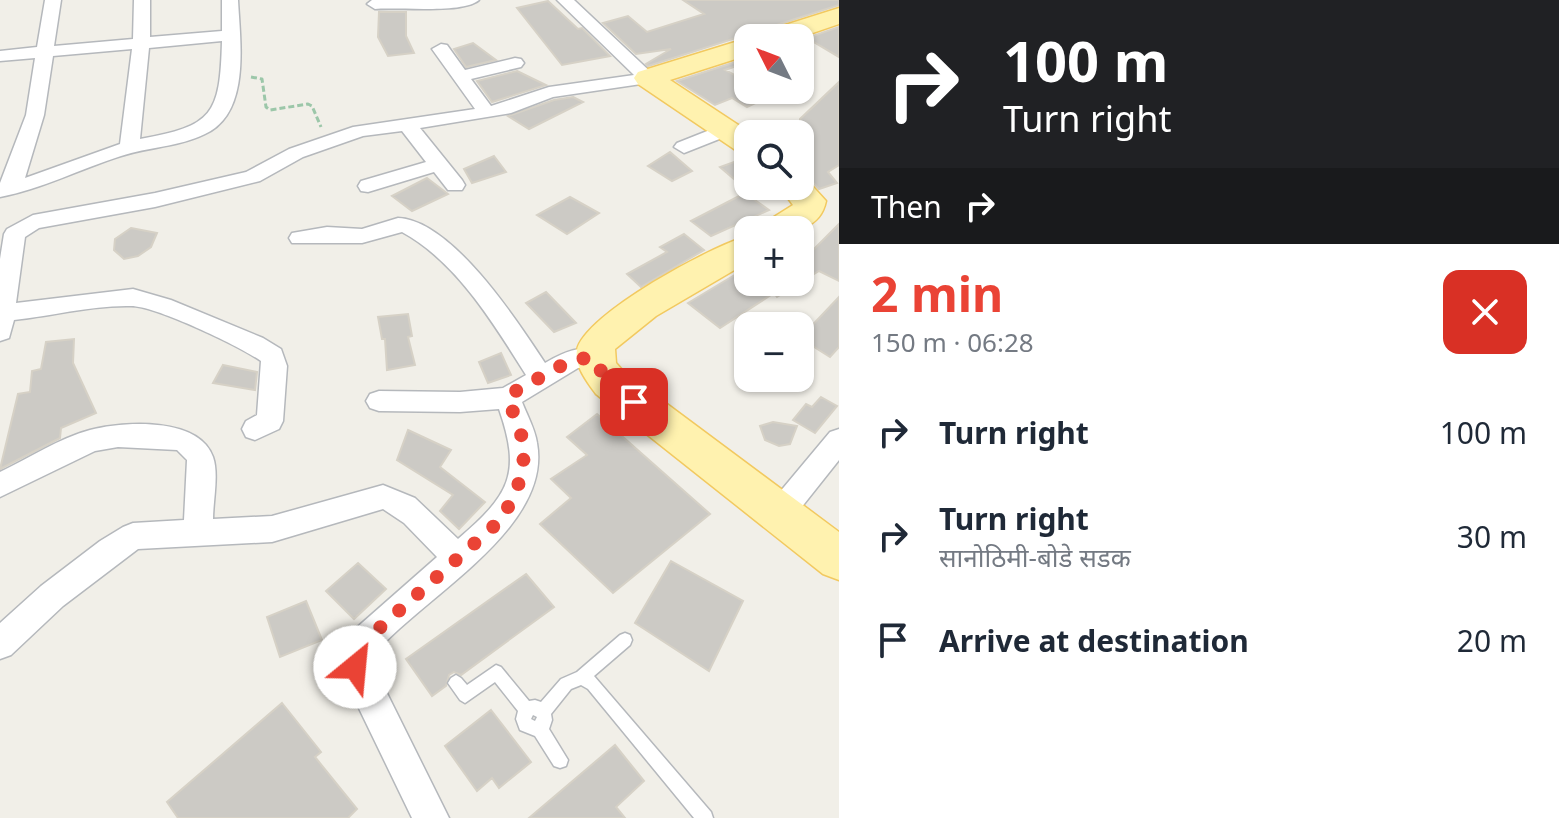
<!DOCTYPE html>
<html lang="en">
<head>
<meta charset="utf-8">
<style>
	body { margin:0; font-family:"Noto Sans","Noto Sans Devanagari",sans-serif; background:#f6f6f7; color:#1f2937; height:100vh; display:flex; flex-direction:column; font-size:30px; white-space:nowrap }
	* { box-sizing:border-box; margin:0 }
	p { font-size:26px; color:#747a83 }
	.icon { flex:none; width:44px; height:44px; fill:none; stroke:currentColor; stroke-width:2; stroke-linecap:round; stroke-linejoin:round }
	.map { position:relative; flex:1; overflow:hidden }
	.panel { display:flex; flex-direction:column; background:#fff; width:720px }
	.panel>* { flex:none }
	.hud { background:#202124; color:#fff; overflow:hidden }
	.needle { width:52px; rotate:312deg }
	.tools { position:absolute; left:734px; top:24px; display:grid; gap:16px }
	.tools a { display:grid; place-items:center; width:80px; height:80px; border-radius:16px; background:#fff; box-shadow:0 2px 6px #0004; font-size:40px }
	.pin { position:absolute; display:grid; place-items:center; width:68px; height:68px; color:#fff; margin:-34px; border-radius:16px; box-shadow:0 4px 12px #0006 }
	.me { position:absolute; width:88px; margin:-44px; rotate:28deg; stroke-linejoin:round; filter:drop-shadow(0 0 6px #0008) }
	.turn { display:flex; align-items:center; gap:28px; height:168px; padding:0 32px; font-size:36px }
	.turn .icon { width:104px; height:104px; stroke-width:2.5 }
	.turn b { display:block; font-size:56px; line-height:68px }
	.then { display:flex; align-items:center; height:76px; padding:0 32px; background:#0003; gap:16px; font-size:30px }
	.round { display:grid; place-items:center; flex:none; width:84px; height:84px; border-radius:16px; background:#f6f6f7 }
	.summary { display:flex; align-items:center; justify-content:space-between; height:136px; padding:0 32px }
	h1 { font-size:48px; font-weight:700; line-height:60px; color:#ea4335 }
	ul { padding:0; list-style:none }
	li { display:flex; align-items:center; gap:24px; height:104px; padding:0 32px }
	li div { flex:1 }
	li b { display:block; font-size:30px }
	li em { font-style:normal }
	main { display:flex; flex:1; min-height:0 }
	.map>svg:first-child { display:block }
</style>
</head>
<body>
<main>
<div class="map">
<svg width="839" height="818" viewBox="0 0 839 818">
	<rect width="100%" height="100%" fill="#f1efe8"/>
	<!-- building -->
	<path fill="#cccac5" stroke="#d6d1c6" stroke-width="2" d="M683 0H839V5L648 66 646 64 671 49 636 54 603 23 628 16 647 32 704 14Z
		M548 1 578 29 582 28 610 56 562 65 517 8Z
		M379 12H406V36L414 53 388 56 378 37Z
		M839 27V57L807 38Z
		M473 43 496 60 466 67 454 49Z
		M748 58V62L725 70 748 82V90H763L772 95 747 107 732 98 715 105 677 81Z
		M517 71 546 85 492 102 477 81Z
		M839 82V165L828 172 837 183 819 189 808 177 800 174V119Z
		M573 97 583 102 529 129 508 116 554 100Z
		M670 152 692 171 672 181 648 166Z
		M494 156 506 172 472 183 464 169Z
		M748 157V191L720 167Z
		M427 178 448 194 412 211 392 196Z
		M745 193 769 210 711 236 691 221Z
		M570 197 599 213 567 234 537 215Z
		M839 224V281L819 271 777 297 774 293 720 328 688 303 748 267V282H800V263Z
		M131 228 157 233 151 247 138 256 124 259 114 250 115 239Z
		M684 234 704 250 641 287 627 274 667 252 660 247Z
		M546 292 576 323 554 332 526 303Z
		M839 297V347L830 357 800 338Z
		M408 314 412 336 408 337 415 365 387 370 385 339H382L378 317Z
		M74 339 73 363 96 413 61 428 60 438 0 469 18 394 30 392 32 371 41 369 46 342Z
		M501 353 511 375 488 383 479 362Z
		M223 365 257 372 255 390 213 383Z
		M821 397 837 406 815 433 793 420 806 404 812 407Z
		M597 414 710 514 613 593 540 524 571 498 551 479 587 455 567 437Z
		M773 422 797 426 790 444 779 446 765 440 760 426Z
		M408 430 451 450 440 467 485 502 459 529 440 511 453 495 397 460Z
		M671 561 743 601 709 671 635 623Z
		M358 563 386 589 354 619 326 591Z
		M526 574 554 607 461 675 454 672 449 675 446 686 432 696 406 659Z
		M306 601 322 640 280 657 267 617Z
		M282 703 321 752 315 757 357 809 348 818H178L167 802Z
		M491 710 531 762 499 788 492 778 477 791 445 746Z
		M615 745 644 781 616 807 625 818H529Z"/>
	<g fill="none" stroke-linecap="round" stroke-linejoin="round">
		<!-- service casing -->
		<g stroke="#b5b8bc" stroke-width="3">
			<path id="service" d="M625 633 630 635 632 640 630 645 594 676 711 812 713 818H694L588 689 581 685 571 689 551 714 552 720 549 729 568 760 566 766 560 768 554 766 535 736 520 730 516 719 518 711 495 682 465 703 460 700 448 683 451 678 456 675 461 678 467 685 496 665 501 667 529 701 535 700 541 702 561 679 577 672 620 635ZM533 715 537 717 535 721 531 719Z"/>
		</g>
		<!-- minor casing -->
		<g stroke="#b5b8bc" stroke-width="3">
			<path id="minor" d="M45 0H61L54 46 133 39 134 0H150V37L222 31V0H238C240 42 251 113 205 134 179 147 148 147 121 156 80 169 42 189 0 197V183L26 115 35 58 0 61V51L37 47ZM222 41C220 115 213 126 140 139L149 48ZM132 49 120 144 25 178 44 115 53 56Z
				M479 0C463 14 399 7 375 9L367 4 372 0Z
				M557 0H574L657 78 648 83 553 97 511 113 420 128 462 180 465 185 462 190H448L434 172 368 192 361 191 358 186 361 181 426 162 402 131 363 136 303 157 260 181 155 207 39 228 25 237 16 303 133 289 171 300 263 338 281 349 287 366 283 421 279 429 255 440 246 437 242 429 246 421 257 415 261 361C239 346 156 306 131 306 93 305 52 316 14 320L9 338 0 341V259L4 234 7 229 33 215 155 193 246 172 289 149 353 127 475 109 432 49 441 44 447 45 465 70 515 58 521 59 524 63 521 67 471 79 491 106 549 87 634 75Z
				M725 124 735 130 732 134 684 153 674 147 677 143Z
				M398 218C452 220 518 322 545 363 564 352 582 344 604 351L607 358 604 365 578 368 522 402C527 415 535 429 537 443 553 531 417 599 370 659L449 818H412L339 667 338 655 354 630 437 557 404 523 383 509 272 542 138 549 63 606 11 655 0 659V623L41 586 100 541 123 527 133 523 184 520 187 460 177 450 118 447 95 451 0 497V472C29 458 60 438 90 430 125 421 199 417 213 457 219 474 213 501 213 519L272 516 383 485 415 498 458 539C509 495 522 475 499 409L460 412 379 411 370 408 366 401 370 394 379 391 460 392 503 388 526 375C494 324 456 261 402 232L362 243H292L289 238 292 233 327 227 362 229Z
				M839 429V460L789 523 779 527 769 523 765 514 769 505 830 432Z"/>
		</g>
		<!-- primary casing -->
		<g stroke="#f2c960" stroke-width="3">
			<path id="primary" d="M839 8V24L798 38H759L763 32Z
				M748 38V55L670 80 752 134H748V154L737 151 638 84 634 78 638 72Z
				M800 177 806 179 826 201C819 234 788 230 761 230L766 222 793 205 779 186H800Z
				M748 236V262L656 316 615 349 616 363 624 372 839 532V580L823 574 596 394C587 382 574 365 577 350 585 314 713 245 748 236Z"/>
		</g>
		<!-- path -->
		<path stroke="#9cc7a9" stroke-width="3" stroke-dasharray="6 3" stroke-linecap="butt" d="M251 77 262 79 266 107 270 110 308 104 312 106 321 127"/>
		<!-- service -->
		<use href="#service" fill="#fff" fill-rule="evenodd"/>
		<!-- minor -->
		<use href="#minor" fill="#fff" fill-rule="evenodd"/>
		<!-- primary -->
		<use href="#primary" fill="#fff2af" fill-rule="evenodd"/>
	</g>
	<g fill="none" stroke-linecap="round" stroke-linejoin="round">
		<!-- route -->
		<path stroke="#ea4335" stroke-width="14" stroke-dasharray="0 25.2" d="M355 667 354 655 365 641 503 518 523 474 524 443 508 398 514 392 573 359 595 358C602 379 617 389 634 402"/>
	</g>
</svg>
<div class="tools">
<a><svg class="needle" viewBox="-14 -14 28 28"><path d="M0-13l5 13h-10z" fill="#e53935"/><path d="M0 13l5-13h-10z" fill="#747a83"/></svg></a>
<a><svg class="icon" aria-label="search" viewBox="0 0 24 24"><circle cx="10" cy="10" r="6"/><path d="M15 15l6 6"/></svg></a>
<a>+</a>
<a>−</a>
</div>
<div class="pin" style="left:634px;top:402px;background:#d93025"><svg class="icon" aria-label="arrive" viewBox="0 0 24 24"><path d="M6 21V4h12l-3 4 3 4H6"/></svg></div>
<svg class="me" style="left:355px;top:667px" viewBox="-20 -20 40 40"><circle r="19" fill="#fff"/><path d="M0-13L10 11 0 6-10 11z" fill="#ea4335"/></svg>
</div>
<section class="panel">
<div class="hud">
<div class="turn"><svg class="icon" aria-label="right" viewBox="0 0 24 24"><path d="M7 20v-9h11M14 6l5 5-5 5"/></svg><div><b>100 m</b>Turn right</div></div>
<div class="then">Then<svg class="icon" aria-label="right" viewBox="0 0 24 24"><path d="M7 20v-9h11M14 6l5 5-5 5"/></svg></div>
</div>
<div class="summary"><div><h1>2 min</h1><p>150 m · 06:28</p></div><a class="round" style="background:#d93025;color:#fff"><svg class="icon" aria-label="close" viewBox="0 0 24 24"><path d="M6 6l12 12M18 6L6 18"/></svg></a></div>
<ul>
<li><svg class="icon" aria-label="right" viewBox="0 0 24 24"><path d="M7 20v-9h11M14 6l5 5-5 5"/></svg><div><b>Turn right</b></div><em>100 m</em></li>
<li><svg class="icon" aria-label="right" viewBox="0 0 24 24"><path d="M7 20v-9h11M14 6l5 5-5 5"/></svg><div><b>Turn right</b><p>सानोठिमी-बोडे सडक</p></div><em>30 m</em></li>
<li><svg class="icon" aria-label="arrive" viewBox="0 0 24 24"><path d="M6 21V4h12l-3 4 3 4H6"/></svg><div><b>Arrive at destination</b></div><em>20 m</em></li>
</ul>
</section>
</main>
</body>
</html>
